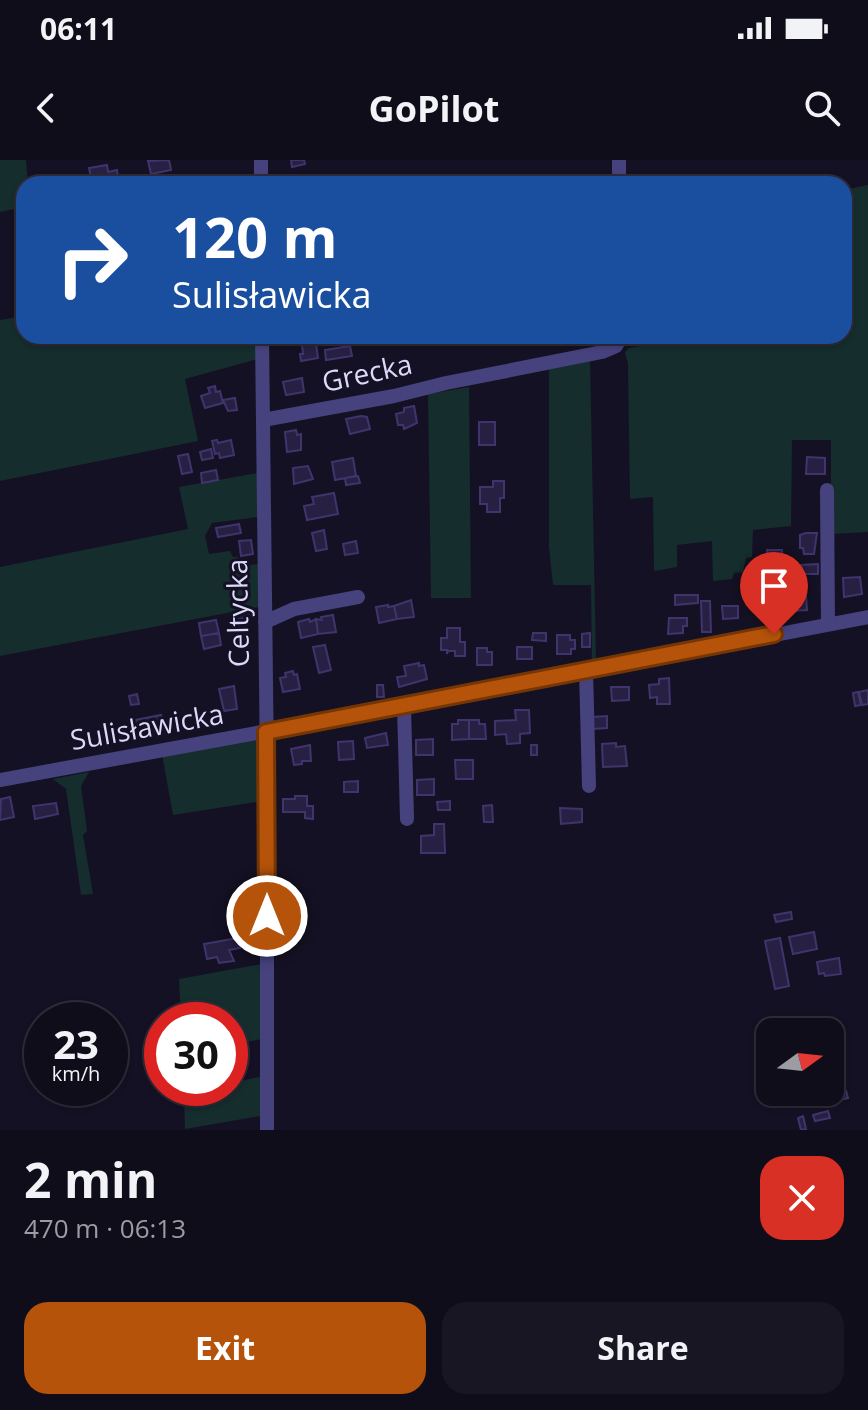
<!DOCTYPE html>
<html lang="en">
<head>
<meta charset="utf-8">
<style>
	body { margin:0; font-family:"Open Sans",sans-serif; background:#191624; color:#f1f3f6; height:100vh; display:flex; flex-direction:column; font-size:30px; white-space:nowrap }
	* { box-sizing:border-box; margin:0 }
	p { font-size:26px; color:#9c9ca3 }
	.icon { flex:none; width:44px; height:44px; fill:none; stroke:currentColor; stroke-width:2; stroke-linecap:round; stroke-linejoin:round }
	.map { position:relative; height:970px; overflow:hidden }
	.side { display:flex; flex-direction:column; background:#100d1b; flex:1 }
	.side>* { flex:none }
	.banner { position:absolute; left:16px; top:16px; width:836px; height:168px; border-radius:24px; box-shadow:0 2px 6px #0004,0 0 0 2px #302d3a; background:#1a4fa0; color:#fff; overflow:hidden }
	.needle { width:52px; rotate:75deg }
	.controls { position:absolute; left:756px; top:858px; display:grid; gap:16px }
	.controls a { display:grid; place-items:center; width:88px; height:88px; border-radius:16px; background:#100d1b; box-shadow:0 2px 6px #0004,0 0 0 2px #302d3a; font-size:40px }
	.speed { position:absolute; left:24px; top:842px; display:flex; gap:16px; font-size:40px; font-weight:700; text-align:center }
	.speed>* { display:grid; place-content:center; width:104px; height:104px; border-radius:50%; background:#100d1b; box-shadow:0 2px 6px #0004,0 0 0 2px #302d3a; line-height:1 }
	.speed small { font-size:20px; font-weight:400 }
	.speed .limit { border:12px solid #d22; background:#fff; color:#111 }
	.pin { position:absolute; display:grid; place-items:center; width:68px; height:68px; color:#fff; margin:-82px -34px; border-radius:50% 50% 50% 0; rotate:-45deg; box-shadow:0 0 8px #0007 }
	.pin .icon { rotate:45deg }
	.me { position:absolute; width:88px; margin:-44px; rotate:0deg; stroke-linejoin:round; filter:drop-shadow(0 0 6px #0008) }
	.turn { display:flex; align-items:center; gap:28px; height:168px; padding:0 24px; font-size:36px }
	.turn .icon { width:104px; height:104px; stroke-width:2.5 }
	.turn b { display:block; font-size:56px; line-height:68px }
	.round { display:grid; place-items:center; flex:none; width:84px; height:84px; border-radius:24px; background:#191624 }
	.head { display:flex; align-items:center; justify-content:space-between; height:136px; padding:0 24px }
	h1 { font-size:48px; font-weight:700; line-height:60px }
	.action { display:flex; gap:16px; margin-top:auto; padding:16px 24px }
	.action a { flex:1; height:92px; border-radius:24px; background:#b45309; color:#fff; font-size:32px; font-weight:700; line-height:92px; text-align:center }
	.action a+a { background:#191624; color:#f1f3f6 }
	.status { display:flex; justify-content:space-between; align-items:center; height:56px; padding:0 40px; background:#100d1b; direction:ltr }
	.status svg { height:22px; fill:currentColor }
	header { display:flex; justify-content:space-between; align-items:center; height:104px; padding:0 24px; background:#100d1b; font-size:36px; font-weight:700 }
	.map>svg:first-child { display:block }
</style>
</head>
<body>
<div class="status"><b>06:11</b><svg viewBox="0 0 49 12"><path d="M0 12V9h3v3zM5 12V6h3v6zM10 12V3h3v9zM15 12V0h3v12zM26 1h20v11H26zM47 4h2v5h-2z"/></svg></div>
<header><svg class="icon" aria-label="back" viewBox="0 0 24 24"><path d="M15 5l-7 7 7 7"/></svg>GoPilot<svg class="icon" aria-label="search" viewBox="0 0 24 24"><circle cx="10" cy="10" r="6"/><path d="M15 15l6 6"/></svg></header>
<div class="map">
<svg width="868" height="970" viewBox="0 0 868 970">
	<rect width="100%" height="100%" fill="#151124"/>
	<!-- green -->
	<path fill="#152d2d" d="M0 0H26L28 24H24V47L0 52Z
		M868 25V372L831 374V280H792L791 366 753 370 752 397 746 398 743 412 734 413 732 419 713 421 712 381 677 385V407L654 411 653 337 630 339 628 204 625 192 629 188 692 176H844V30Z
		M24 156V176H258V199L185 219 198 281 0 321V160Z
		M590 198 596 502 592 503 591 425H553L549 387V206Z
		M469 227 471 438H431L428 234Z
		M257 313 258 357 212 363 205 376 209 394 230 391 233 397H238L241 406 259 404V447L0 496V407L188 369 179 327Z
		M260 579 263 641 173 655 162 594Z
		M89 612 81 626 87 671 83 675 93 734 81 735 66 629 53 619Z
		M262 804V879L230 885V860H181L179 819Z
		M260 917 262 921 260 956 185 969 184 931 202 928H230V923Z"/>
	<!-- building -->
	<path fill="#272043" stroke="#40346c" stroke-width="2" d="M169 0 171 10 151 14 148 1Z
		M291 0H304L305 4 292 7Z
		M107 5 108 12 117 10 118 17 92 22 89 8Z
		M301 176H315L318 198 301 201 300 194H303Z
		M350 186 352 196 326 200 325 190Z
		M302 218 304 232 286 235 283 222Z
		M215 226 216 232 220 231 223 243 205 248 201 236 210 233 208 228Z
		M235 238 237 250 228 251 223 240Z
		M414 246 417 263 404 269 403 265H398L396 254 404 252V248Z
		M361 256 367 257 370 269 350 274 346 259Z
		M479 262H495V285H479Z
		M296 270 297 275 301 274V290L287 292 285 272Z
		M217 280 218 283 231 280 234 295 220 298 219 293 215 294 212 281Z
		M211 289 213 298 202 300 200 292Z
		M188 294 192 312 182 314 178 296Z
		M807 297 825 298V314H806Z
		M353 298 356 316 335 320 332 302Z
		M308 306 313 319 294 324 293 308Z
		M216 310 218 320 202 323 201 313Z
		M358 316 360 323 346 325 345 318Z
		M493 321H504V338H500V352H487V344H480V327H493Z
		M334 333 338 354 307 360 304 346 314 344 312 337Z
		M239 364 241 373 218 377 216 368Z
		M324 370 327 389 316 391 312 373Z
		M806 373H817L814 394H804L803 388H800V375Z
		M251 380 253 394 241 396 239 381Z
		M356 381 358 393 345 395 343 384Z
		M767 390H782L783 407H768Z
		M818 404V414H801V405Z
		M781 413H788L790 431H783V434H779L778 426H783Z
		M860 417 862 434 844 437 843 418Z
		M797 432H802V436H806L807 450 791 451V436H797Z
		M675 435H698V443L675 445Z
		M411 440 414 457 397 459 394 446Z
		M701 441H710L711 472H702Z
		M388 445V447L394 446 397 459 379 463 376 447Z
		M722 446H738V458L723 459Z
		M249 448 250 457 238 460 236 451Z
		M333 455 336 472 318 474 316 459 322 460 321 457Z
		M669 458H687V466H683V473L668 474Z
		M309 459 310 462 316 459 318 474 301 478 298 462Z
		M216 460 219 473 201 476 199 463Z
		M447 468H460V482H465V496H455V491H448L447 494V490H441V478H447Z
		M219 473 221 485 204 489 201 476Z
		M533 473H546V481L532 480Z
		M590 473V487H582V474Z
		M557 475H570V480H575V489H571V494H557Z
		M325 485 331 510 319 513 313 487Z
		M517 487H532V499H517Z
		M477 488H487V492H492V505H477Z
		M419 503V506L424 505 427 519 399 527 397 517 406 516 404 506Z
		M293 511 294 515 297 514 300 529 283 532 280 518 286 517 285 513Z
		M669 518 670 544H657V537L650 538 649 525 659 524V519Z
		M377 525H383L384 537H377Z
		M234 526 237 549 224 551 219 529Z
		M611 527H629V540L612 541Z
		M868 530V544L862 545 859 532Z
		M858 532 861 545 855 546 853 533Z
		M137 534 139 544 131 545 129 536Z
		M515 550H529L530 573 520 574V583L507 584 506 574 495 575V561L516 560Z
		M161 555 164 570 138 575 135 560Z
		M607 556V568L593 569 592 557Z
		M458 560H469V579L452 580V564H458Z
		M469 560H479V564H485L486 579H469Z
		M386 573 388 585 367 588 365 578Z
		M433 579V595H416V580Z
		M353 581 354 599 339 600 338 582Z
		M616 583V587L625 586 627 606 603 607 602 584Z
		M310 585 311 601H302V604L294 605 291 589Z
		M531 585H537V595H531Z
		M455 600H473V619H456Z
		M434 619V635H417V620Z
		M358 621V632H344V622Z
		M295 636H307V646H313V659L305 658V652H283V639H295Z
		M10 637 14 657 0 660 1 639Z
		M450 641V650H438L437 642Z
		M56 643 58 654 35 659 33 646Z
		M492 645 493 662H484L483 646Z
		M560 648 582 649V662L561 664Z
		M434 664H444L445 693H421V676L434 675Z
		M791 752 792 759 776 762 774 755Z
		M814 772 817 789 793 794 789 777Z
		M238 778 240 788 229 790 234 801 219 803 217 797 207 799 204 784Z
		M780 778 789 826 775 829 765 781Z
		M839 798 841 814 825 816 824 813 819 814 817 802Z
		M233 895 234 900H237L239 910 230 915V896Z
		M846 931 848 938 839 940 837 933Z
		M828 951 830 958 815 961 813 955Z
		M803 956 806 969 801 970 798 958Z"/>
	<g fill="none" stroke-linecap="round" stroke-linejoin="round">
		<!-- minor -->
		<path stroke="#45427e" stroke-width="14" d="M261 0V24
			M619 0V24
			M262 176 267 609V970
			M263 260 394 236 446 223 602 192 616 186 622 176
			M827 330 828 464
			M265 462 294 449 358 437
			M586 510 589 626
			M404 546 407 659
			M0 620 404 546 868 457"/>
	</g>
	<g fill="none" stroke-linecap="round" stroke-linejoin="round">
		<!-- route casing -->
		<g stroke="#753606" stroke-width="20">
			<path id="route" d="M267 756 266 572 774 474"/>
		</g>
		<!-- route -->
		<use href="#route" stroke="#b45309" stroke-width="14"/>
	</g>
	<g text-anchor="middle" stroke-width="6" stroke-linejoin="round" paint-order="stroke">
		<!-- street labels -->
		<g font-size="28" fill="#ddd9fb" stroke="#151124">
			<text transform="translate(367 213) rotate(-12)" y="10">Grecka</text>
			<text transform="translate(238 453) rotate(-91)" y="10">Celtycka</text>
			<text transform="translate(147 567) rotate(-10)" y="10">Sulisławicka</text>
		</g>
	</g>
</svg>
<div class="controls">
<a><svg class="needle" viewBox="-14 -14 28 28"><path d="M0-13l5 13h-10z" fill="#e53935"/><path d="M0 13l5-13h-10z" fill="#9c9ca3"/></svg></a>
</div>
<div class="speed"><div>23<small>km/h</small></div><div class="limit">30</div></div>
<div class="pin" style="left:774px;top:474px;background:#d93025"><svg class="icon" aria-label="arrive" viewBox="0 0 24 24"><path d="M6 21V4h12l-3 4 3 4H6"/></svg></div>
<svg class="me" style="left:267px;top:756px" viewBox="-20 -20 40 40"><circle r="17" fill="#b45309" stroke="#fff" stroke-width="3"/><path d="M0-11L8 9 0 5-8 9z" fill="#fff"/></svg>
<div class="banner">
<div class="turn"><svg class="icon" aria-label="right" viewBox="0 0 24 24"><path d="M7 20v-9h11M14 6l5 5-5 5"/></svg><div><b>120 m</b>Sulisławicka</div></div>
</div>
</div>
<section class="side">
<div class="head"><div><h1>2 min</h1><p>470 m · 06:13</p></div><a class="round" style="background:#d93025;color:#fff"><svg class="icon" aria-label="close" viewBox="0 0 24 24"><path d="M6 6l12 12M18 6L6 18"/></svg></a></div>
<div class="action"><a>Exit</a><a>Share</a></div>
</section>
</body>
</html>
